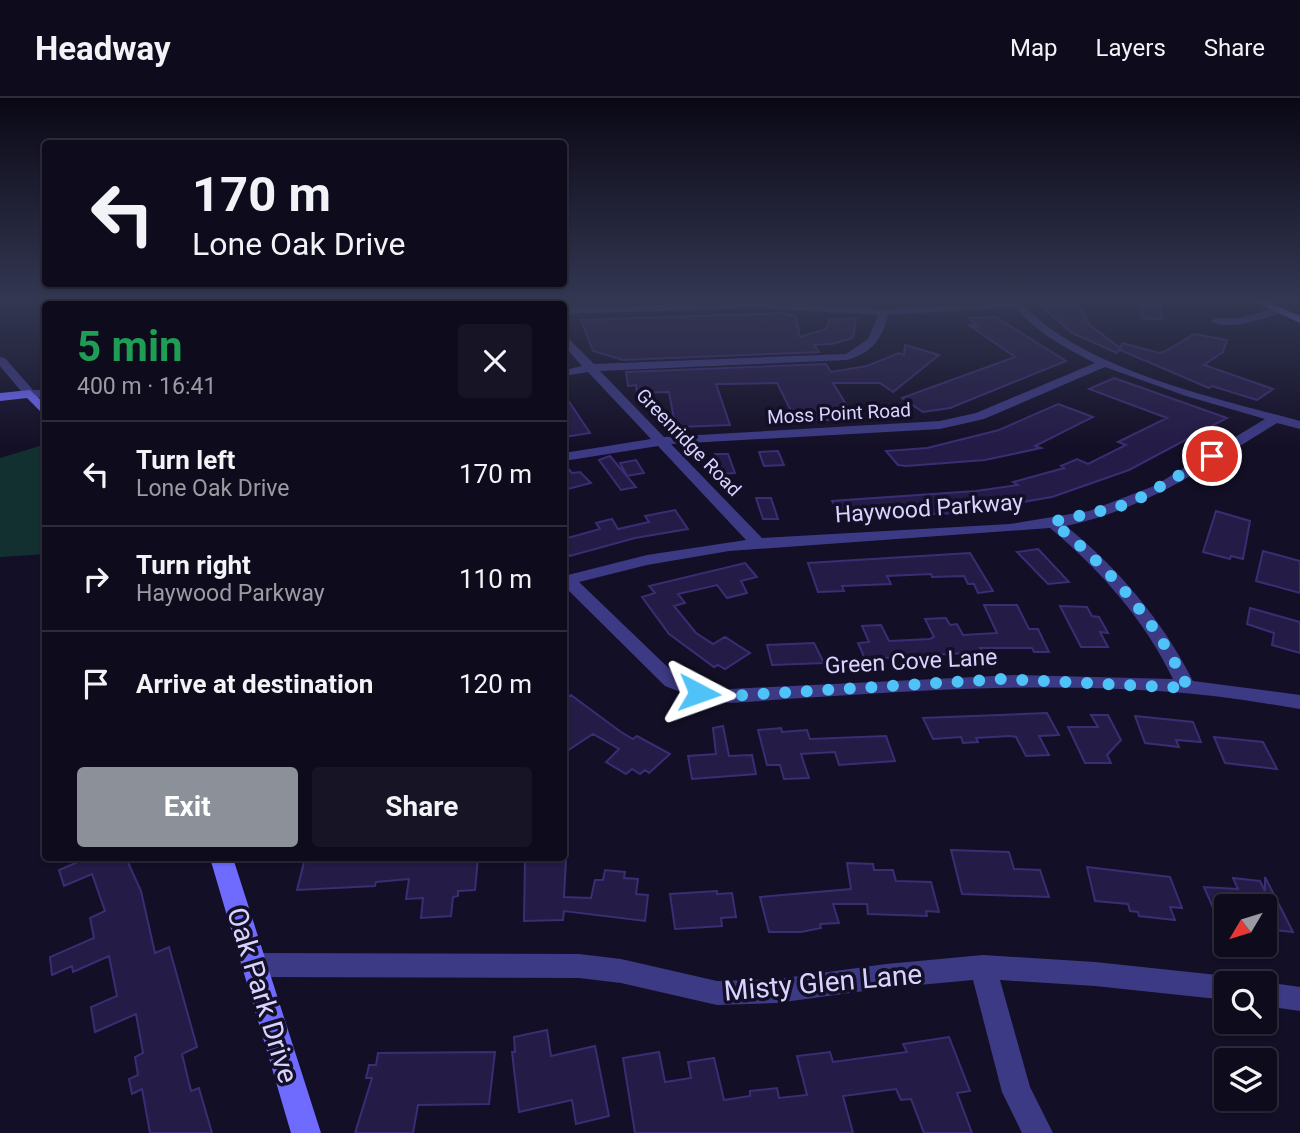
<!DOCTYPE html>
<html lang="en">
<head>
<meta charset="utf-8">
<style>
	body { margin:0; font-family:Roboto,sans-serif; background:#171425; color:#f1f3f6; height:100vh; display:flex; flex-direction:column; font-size:26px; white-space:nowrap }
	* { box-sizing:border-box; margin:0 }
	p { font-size:23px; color:#9b9ba3 }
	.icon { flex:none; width:38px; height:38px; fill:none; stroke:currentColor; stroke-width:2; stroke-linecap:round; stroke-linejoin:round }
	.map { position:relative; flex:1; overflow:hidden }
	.drawer { position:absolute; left:42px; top:203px; width:525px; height:560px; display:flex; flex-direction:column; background:#0e0b1c; border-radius:7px; box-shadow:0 2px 5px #0004,0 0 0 2px #2e2b3b }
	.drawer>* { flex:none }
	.top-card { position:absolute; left:42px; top:42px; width:525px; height:147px; border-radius:7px; box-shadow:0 2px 5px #0004,0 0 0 2px #2e2b3b; background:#0e0b1c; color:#f1f3f6; overflow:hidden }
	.needle { width:46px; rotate:232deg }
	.fabs { position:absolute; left:1214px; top:796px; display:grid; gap:14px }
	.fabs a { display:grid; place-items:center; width:63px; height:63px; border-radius:7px; background:#0e0b1c; box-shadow:0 2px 5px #0004,0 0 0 2px #2e2b3b; font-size:35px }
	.pin { position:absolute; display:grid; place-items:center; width:60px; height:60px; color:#fff; margin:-30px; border:4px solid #fff; border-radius:50%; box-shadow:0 2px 7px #0007 }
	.me { position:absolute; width:77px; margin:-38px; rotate:94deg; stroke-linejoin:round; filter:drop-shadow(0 0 5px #0008) }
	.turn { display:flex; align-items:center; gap:24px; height:147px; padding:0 35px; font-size:32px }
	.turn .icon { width:91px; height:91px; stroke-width:2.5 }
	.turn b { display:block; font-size:49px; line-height:60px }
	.round { display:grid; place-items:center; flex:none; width:74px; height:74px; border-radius:7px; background:#171425 }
	.head { display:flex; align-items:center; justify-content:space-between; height:119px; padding:0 35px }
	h1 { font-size:42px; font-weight:700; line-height:52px; color:#1e9e55 }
	.button { display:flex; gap:14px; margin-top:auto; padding:14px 35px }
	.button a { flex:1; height:80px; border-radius:7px; background:#8c9099; color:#fff; font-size:28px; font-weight:700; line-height:80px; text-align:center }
	.button a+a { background:#171425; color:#f1f3f6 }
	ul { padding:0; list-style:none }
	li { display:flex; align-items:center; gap:21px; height:105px; padding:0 35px; border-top:2px solid #2e2b3b }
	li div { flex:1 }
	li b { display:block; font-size:26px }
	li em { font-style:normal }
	header { display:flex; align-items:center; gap:42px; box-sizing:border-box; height:98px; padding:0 35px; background:#0e0b1c; border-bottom:2px solid #2e2b3b }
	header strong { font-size:33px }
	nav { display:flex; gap:38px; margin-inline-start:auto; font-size:24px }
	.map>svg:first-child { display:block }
</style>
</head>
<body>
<header>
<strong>Headway</strong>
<nav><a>Map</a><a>Layers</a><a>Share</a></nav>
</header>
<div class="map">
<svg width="1300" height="1035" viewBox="0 0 1300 1035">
	<rect width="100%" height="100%" fill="#130f26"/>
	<!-- green -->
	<path fill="#12302f" d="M43 347 45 456 0 459V360Z"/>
	<!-- building -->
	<path fill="#241b47" stroke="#3b2d73" stroke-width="2" d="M1037 204 1077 205 1090 227 1120 250 1117 255 1072 235Z
		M1160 204 1162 222 1142 220 1141 207Z
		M783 215 796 219 800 239 826 231 829 222 856 220 853 240 832 246 814 247 819 254 623 262 593 253 581 222Z
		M996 219 1066 263 950 310 923 314 902 300 1015 259 969 227 977 228 968 220Z
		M1194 236 1227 242 1223 254 1204 267 1273 291 1257 302 1212 288 1209 290 1120 252 1122 245 1159 255 1166 253Z
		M905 247 939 257 893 294 880 285H833L855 321 796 323 777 285 728 286H716L730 327 679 329 675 327 669 294 637 295 636 287 628 288 626 274 826 266 831 274 867 268 899 255 904 257Z
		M1114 280 1227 320 1129 372 1052 399 958 415 841 419 832 403 976 393 1018 387 1013 384 1064 370 1061 368 1077 361 1088 366 1126 347 1118 344 1167 320 1089 291Z
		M564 296 590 335 564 339Z
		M1058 306 1093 319 1035 348 1041 350 985 362 906 368 898 367 886 353 927 350 999 332Z
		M778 353 784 367 764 368 759 354Z
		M715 356H728L735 375 721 376Z
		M610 358 636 389 621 392 599 362Z
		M636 362 644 375 627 378 620 365Z
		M564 366 572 375 580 374 591 385 564 392Z
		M756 400H771L778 421H763Z
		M675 412 688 431 635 440 570 458 564 452V441L600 431 596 425 612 421 618 431 649 424 645 418Z
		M1216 413 1250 423 1243 461 1231 458 1230 461 1203 454Z
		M1038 451 1055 469 1069 484 1048 486 1017 454Z
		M1263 453 1300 463V495L1256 483Z
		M970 455 993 493 978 495 974 486H968L964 478 932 479 931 476 887 478 891 486 842 488 844 493 818 494 808 465Z
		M745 465 757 479 741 483 747 495 727 500 717 487 678 496 685 505 674 508 696 535 713 546 725 539 750 555 725 571 718 567 714 569 669 536 642 499 655 495 649 488Z
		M984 507H1017L1029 531H1038L1049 554H1034L1032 550H980L983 554 865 561 858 545 869 544 862 528 881 527 889 543 930 541 934 539 925 521 946 520 950 527 957 526 963 537 997 535Z
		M1060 508 1087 509 1092 518 1099 519 1108 535 1100 534 1108 549H1081Z
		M1250 510 1300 524V555L1272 547 1274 535 1247 526Z
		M814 545 824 565 772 567 767 547Z
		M571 597 621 634 633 641 637 638 670 656 649 675 645 672 640 676 632 671 626 676 606 664 619 651 593 636 564 655V602Z
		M1047 615 1059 637 1039 638 1049 657 1026 658 1016 639 1010 638 976 640 978 644 963 645 961 639 933 641 923 620Z
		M1091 617H1108L1121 642 1107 657 1111 665H1085L1068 629H1098Z
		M1135 618 1193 624 1201 644 1176 642 1179 649 1145 645Z
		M723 628 729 658 752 657 756 676 692 681 688 658 716 656 713 630Z
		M781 630 782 634 807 632 810 641 886 638 895 663 839 667 835 654 801 656 809 680 784 681 780 667H767L758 632Z
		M1214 639 1263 644 1277 671 1225 665Z
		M951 752 1009 754 1014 771 1040 772 1049 799 962 796Z
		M87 760H126L141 793 155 855 169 849 197 949 182 956 191 993 199 990 212 1035H150L142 991 132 996 129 981 138 977 135 959 143 955 136 916 95 934 91 909 117 898 109 858 73 874 72 868 52 877 50 859 94 840 90 820 105 813 92 776 64 788 59 772Z
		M305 760H478L475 792 458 793V798L453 799 451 818 421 820 423 800 406 801 409 781 376 784 375 788 297 792Z
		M566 761 564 799 591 800 595 782H603L605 772 625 774 624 780 638 781 636 796 648 797 645 823 564 813 563 822 524 823 525 762Z
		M847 765 873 766 874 772H893L896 783 931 784 939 814 926 813 927 818 868 816 867 806H833L839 825 820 826 821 830 801 834H769L760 799 851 791Z
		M1087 769 1170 779 1182 810 1170 809 1175 822 1139 818 1138 814 1130 813 1128 806 1095 803Z
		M1265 779 1293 834 1265 831V808H1227V842L1204 789 1238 791 1233 780 1260 783 1265 793Z
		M717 793V796L732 795 736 819 721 820 722 828 675 831 670 796Z
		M547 932 551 958 595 948 609 1018 576 1026 572 1002 519 1014 512 954H515L514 939Z
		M949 939 970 993 957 995 972 1035H924L911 1001 901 1002 896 991 843 998 853 1035H635L623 960 659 954 665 984 691 980 688 964 714 960 724 1002 750 998V993L777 990 779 1000 807 997 797 958 830 954 833 964 907 954 903 946Z
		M495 954 489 1006 418 1007 413 1035H355L372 980H366L369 967H376L378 955Z"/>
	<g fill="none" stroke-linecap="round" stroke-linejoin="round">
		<!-- street -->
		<path fill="#3d3a85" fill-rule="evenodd" d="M0 204H31L0 209Z
			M521 204H532L533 206H523Z
			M756 204 884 211 1021 204C1080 271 1215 300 1300 323V331L1277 325C1205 369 1151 409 1066 428 1119 471 1162 522 1193 583L1300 597V611C1253 603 1206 596 1158 593 1015 583 872 596 729 605L699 601 665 588 564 488V478L647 457 746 442 658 348 564 363V355L651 341 588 274 564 278V272L582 268 564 248V239L568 240 594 266 846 256 868 241 878 217 756 210 564 216V210ZM1015 209C1037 235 1064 249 1095 265L976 315 940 323 664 339 600 273 847 262C872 255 882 241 888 217ZM1105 269 1186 298 1265 321 1154 388 1089 413 1010 426 762 440 671 346 940 331 984 321ZM1050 430C1101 473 1144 521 1173 581L1015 577 729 591 702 589 679 580 579 484 647 467 729 453Z
			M1278 210 1282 211V215C1262 220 1229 234 1211 223L1216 220H1240Z
			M0 259 5 260 33 292H46V300L26 299 0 268Z
			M253 855 579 856 621 861 717 883 777 881 886 866 983 857 1095 864 1227 878 1236 881 1238 886H1227V902L1095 888 1000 882 1030 989 1053 1035H1022L1002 994 973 882 886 890 777 905 717 907 621 885 579 880 253 879 244 875 240 867 244 859Z
			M1265 884 1300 889V913L1265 908V886H1260Z"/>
		<!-- secondary -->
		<path fill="#6f6bff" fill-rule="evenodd" d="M1255 204H1268L1300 218V225Z
			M30 292 46 307V319L27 300 0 303V295Z
			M210 760H233L321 1035H291Z"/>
	</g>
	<!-- sky -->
	<linearGradient id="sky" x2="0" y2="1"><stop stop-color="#0a0815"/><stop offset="0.58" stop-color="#333752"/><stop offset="1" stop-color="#333752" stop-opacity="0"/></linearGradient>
	<rect width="1300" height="349" fill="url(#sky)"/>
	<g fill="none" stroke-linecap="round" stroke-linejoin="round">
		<!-- route -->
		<path stroke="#4fc3f7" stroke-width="12" stroke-dasharray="0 21.6" d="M699 595 729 598 1002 581 1188 590C1156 523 1110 470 1052 424L1118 409 1144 398 1212 358"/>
	</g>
	<g text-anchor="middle" stroke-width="7" stroke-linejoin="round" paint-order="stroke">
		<!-- far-street labels -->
		<g font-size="19" fill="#d9d4ff" stroke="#130f26">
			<text transform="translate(839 315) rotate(-3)" y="7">Moss Point Road</text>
			<text transform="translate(689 344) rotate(46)" y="7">Greenridge Road</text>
		</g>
		<!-- street labels -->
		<g font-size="23" fill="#d9d4ff" stroke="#130f26">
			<text transform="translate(929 410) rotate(-4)" y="8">Haywood Parkway</text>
			<text transform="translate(911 563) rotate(-3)" y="8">Green Cove Lane</text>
		</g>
		<!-- near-street labels -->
		<g font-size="28" fill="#d9d4ff" stroke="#130f26">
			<text transform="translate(823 884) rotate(-5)" y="10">Misty Glen Lane</text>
			<text transform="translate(263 897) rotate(73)" y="10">Oak Park Drive</text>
		</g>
	</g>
</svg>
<div class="fabs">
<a><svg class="needle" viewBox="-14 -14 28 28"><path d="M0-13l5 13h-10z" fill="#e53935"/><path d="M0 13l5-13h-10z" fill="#9b9ba3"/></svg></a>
<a><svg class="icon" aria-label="search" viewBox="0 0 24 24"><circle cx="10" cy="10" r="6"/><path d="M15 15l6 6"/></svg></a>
<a><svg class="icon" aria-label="layers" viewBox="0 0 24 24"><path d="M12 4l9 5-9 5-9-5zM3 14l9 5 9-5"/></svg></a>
</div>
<div class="pin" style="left:1212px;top:358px;background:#d93025"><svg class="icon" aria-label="arrive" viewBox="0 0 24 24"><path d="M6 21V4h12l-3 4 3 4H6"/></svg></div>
<svg class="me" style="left:699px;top:595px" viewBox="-20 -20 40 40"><path d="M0-17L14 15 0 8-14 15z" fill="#4fc3f7" stroke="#fff" stroke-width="4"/></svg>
<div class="top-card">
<div class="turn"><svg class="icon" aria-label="left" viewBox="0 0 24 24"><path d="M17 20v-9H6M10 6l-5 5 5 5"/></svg><div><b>170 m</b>Lone Oak Drive</div></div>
</div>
<section class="drawer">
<div class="head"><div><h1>5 min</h1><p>400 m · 16:41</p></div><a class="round"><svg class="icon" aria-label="close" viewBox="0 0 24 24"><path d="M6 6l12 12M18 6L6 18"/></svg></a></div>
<ul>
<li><svg class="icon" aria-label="left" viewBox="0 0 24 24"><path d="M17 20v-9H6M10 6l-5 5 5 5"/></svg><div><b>Turn left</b><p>Lone Oak Drive</p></div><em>170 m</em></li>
<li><svg class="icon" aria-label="right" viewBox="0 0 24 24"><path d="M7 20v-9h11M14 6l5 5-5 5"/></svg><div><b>Turn right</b><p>Haywood Parkway</p></div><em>110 m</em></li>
<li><svg class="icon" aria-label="arrive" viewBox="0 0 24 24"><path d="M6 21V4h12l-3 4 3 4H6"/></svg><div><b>Arrive at destination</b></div><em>120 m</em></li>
</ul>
<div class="button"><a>Exit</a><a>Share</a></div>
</section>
</div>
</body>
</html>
